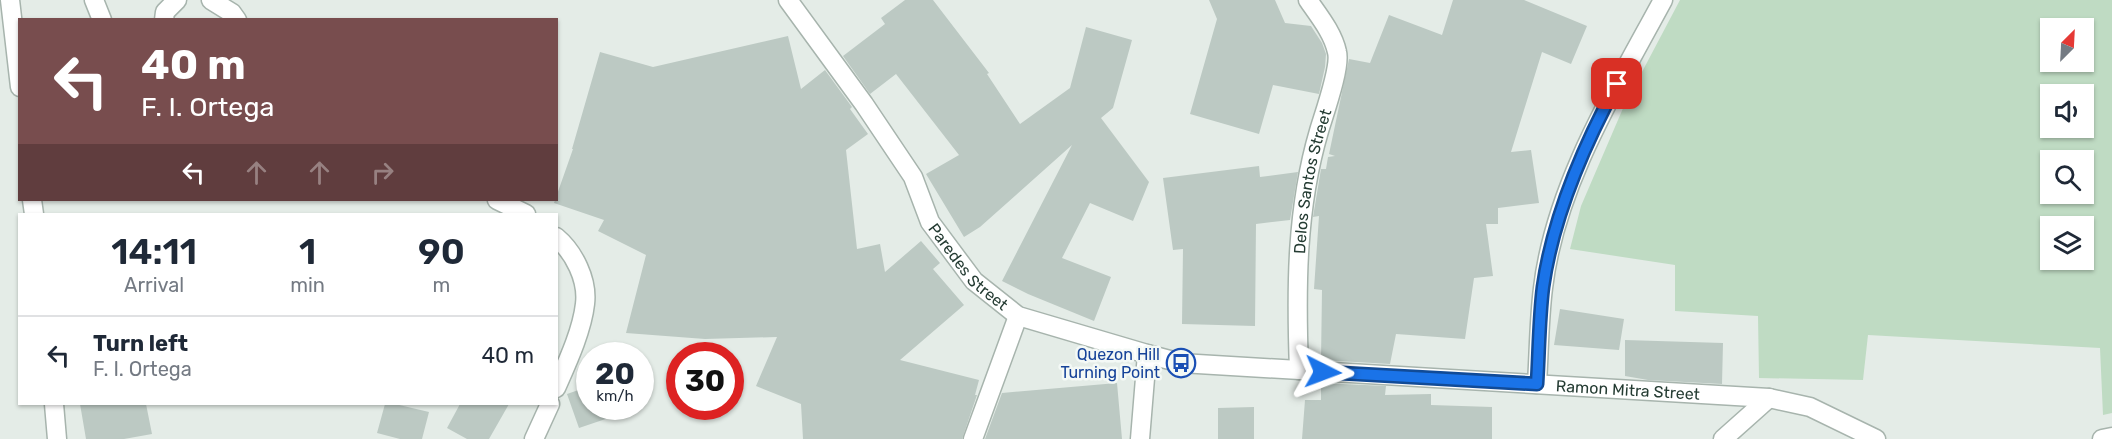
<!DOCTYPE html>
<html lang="en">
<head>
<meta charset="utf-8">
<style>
	body { margin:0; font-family:Rubik,sans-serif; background:#f6f6f7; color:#1f2937; height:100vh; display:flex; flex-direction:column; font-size:22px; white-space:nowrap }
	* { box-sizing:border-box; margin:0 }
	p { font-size:20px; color:#747a83 }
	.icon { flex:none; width:33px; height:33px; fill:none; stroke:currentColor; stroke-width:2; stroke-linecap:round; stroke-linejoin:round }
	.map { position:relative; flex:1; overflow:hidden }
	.panel { position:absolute; left:18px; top:213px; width:540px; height:192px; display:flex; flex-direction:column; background:#fff; border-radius:0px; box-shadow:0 2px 4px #0004 }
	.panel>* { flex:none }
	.guide { position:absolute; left:18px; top:18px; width:540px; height:183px; border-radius:0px; box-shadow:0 2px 4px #0004; background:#784d4e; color:#fff; overflow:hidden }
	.needle { width:39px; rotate:24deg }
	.fabs { position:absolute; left:2040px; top:18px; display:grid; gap:12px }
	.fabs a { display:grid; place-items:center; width:54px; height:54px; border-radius:0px; background:#fff; box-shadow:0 2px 4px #0004; font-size:30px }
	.speed { position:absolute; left:576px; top:342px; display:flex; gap:12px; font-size:30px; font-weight:700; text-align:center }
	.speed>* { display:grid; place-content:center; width:78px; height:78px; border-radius:50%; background:#fff; box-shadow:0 2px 4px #0004; line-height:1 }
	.speed small { font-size:15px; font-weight:400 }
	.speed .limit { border:9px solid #d22; background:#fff; color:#111 }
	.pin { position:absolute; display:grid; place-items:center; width:51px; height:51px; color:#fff; margin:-26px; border-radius:12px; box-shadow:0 3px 9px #0006 }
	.me { position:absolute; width:66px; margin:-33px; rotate:93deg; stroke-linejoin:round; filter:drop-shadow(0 0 4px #0008) }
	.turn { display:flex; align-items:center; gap:21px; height:126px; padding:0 24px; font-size:27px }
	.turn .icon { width:78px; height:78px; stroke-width:2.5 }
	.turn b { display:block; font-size:42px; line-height:51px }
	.lanes { display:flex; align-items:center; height:57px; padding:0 24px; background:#0003; justify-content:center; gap:30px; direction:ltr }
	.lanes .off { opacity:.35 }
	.eta { display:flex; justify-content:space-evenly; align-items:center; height:102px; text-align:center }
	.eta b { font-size:36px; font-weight:600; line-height:42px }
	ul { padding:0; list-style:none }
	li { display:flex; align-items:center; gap:18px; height:78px; padding:0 24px; border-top:2px solid #e0e1e3 }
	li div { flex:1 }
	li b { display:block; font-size:22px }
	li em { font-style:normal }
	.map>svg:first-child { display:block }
</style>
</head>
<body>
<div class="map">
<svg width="2112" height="439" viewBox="0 0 2112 439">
	<rect width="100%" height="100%" fill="#e4ece7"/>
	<!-- green -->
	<path fill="#bfdbc3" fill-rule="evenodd" d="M1680 0H2112V413L2103 415 2100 348 1868 335 1863 380 1759 378 1758 316 1675 311V265L1570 249 1581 206 1624 106ZM2050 28H2084V62H2050ZM2050 94H2084V128H2050ZM2050 160H2084V194H2050ZM2050 226H2084V260H2050Z"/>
	<!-- building -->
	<path fill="#bcc9c3" d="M905 0H933L989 73 987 74 1020 124 1070 88 1086 27 1132 40 1113 108 1101 118 1149 182 1133 221 1090 203 1062 258 1111 277 1094 321 1028 294 1002 281 1072 145 980 227 964 237 926 174 959 155 896 74 870 94 843 56 885 24 881 18Z
		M1209 0H1275L1285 23 1311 26 1322 43 1326 54 1325 67 1319 94 1273 85 1259 134 1190 114 1217 19Z
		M1453 0H1524L1587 26 1571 64 1542 52 1511 152 1531 150 1539 203 1498 208V224H1486L1493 276 1474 278 1465 339 1396 334 1390 364 1321 360 1322 290 1314 289 1319 216 1313 217 1321 169H1326L1328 157 1335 156 1329 154 1349 59 1370 63 1389 15 1442 35Z
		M788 36 801 89 825 70 852 107 850 109 868 134 846 150 857 249 880 244 885 272 921 241 940 263 933 269 964 305 900 360 979 380 975 395H977L962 439H803L801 404 756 386 777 337 705 339 626 333 646 255 598 231 604 220 554 203 573 149H572L600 52 653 67Z
		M1259 166 1260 177 1298 172 1290 220 1256 224 1255 326 1182 324 1183 249 1173 250 1163 178Z
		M1560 309 1624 319 1619 350 1554 345Z
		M1625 340 1723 343 1722 384 1648 380 1625 376Z
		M1117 383 1122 439H985L1002 393Z
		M1321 383 1386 386 1385 395 1431 394V405L1492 407V439H1302L1305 400H1321Z
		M590 386V406H638V408L579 428 567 394Z
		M80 404H146L152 434 124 439H86Z
		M385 404H395L429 412 422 439H400L377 433Z
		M460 404H509L489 439H467L447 428Z
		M1254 407V439H1218V408Z"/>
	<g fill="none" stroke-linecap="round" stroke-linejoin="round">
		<!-- street casing -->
		<g stroke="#a7b4ad" stroke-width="21">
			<g id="street">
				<path d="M10 0 20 87"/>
				<path d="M94 0 102 20"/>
				<path d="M211 0 232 13 237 20"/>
				<path id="s1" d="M788 0 864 104 913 177 930 222 974 281 1018 316 1147 354 1181 363 1769 398 1810 407 1876 439"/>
				<path d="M164 20 165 12 177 0"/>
				<path d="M32 200 34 214"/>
				<path d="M497 200 526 214"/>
				<path d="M556 237C574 252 588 280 585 304 582 331 567 363 556 388"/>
				<path id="s2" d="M1299 370C1296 289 1296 209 1319 131 1324 114 1341 67 1337 52 1333 33 1319 16 1308 0"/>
				<path d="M1537 384C1539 352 1539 320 1543 288 1555 186 1615 89 1663 0"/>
				<path d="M54 404 57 439"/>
				<path d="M534 439 550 404"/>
				<path d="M973 439 1018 316"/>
				<path d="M1140 439 1147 354"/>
				<path d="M1723 439 1769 398"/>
				<path d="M2102 439 2112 437"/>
			</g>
		</g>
		<!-- street -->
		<use href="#street" stroke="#fff" stroke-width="18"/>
	</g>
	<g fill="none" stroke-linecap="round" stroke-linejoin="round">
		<!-- route casing -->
		<g stroke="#114b97" stroke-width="15">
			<path id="route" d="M1323 372 1537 384C1539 352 1539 319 1543 287 1553 216 1583 147 1617 84"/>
		</g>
		<!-- route -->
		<use href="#route" stroke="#1a73e8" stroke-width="10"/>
	</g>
	<!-- icons -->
	<defs>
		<g id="bus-ring" transform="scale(1.5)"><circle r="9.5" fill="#f4f9f6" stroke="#1a4fb4" stroke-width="1.5"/><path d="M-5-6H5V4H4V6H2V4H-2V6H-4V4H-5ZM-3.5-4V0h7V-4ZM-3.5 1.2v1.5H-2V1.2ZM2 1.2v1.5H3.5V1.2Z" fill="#1a4fb4"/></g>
	</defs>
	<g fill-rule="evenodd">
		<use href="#bus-ring" x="1181" y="363"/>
	</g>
	<g text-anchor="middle" stroke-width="5" stroke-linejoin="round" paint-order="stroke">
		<!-- street labels -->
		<g font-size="16" fill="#253c33" stroke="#f4f9f6">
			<text dy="6" stroke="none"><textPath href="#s2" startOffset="190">Delos Santos Street</textPath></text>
			<text dy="6" stroke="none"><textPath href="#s1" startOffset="324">Paredes Street</textPath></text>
			<text dy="6" stroke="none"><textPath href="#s1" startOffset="1012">Ramon Mitra Street</textPath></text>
		</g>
		<!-- transit labels -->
		<g font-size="16" fill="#164399" stroke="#f4f9f6" text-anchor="end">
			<text x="1160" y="360">Quezon Hill<tspan x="1160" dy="18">Turning Point</tspan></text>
		</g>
	</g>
</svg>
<div class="fabs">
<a><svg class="needle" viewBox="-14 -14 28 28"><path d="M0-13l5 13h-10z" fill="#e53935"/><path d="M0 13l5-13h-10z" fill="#747a83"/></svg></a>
<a><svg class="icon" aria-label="sound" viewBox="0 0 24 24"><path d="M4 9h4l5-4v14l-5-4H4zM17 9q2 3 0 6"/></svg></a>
<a><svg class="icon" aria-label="search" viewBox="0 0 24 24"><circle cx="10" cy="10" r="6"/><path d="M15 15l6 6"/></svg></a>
<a><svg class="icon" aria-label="layers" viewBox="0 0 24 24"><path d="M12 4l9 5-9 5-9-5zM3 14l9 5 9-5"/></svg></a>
</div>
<div class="speed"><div>20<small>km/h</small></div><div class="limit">30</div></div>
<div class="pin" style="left:1617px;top:84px;background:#d93025"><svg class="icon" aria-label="arrive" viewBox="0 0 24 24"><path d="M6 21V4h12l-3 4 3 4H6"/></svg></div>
<svg class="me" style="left:1323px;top:372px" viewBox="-20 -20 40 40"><path d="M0-17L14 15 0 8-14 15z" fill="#1a73e8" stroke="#fff" stroke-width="4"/></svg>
<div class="guide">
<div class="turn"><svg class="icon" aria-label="left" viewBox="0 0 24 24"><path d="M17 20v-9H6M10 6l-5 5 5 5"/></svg><div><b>40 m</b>F. I. Ortega</div></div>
<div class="lanes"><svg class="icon" aria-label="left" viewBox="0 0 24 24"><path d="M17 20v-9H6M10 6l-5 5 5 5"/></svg><svg class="icon off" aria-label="ahead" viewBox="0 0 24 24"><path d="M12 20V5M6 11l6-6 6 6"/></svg><svg class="icon off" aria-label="ahead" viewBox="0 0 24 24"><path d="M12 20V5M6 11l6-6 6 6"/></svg><svg class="icon off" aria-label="right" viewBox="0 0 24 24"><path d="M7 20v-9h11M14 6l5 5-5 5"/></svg></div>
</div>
<section class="panel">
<div class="eta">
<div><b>14:11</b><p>Arrival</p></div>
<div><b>1</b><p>min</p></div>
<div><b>90</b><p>m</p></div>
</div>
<ul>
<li><svg class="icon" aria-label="left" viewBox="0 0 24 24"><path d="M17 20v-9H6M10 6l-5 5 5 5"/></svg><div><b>Turn left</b><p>F. I. Ortega</p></div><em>40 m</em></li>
</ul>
</section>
</div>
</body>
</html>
